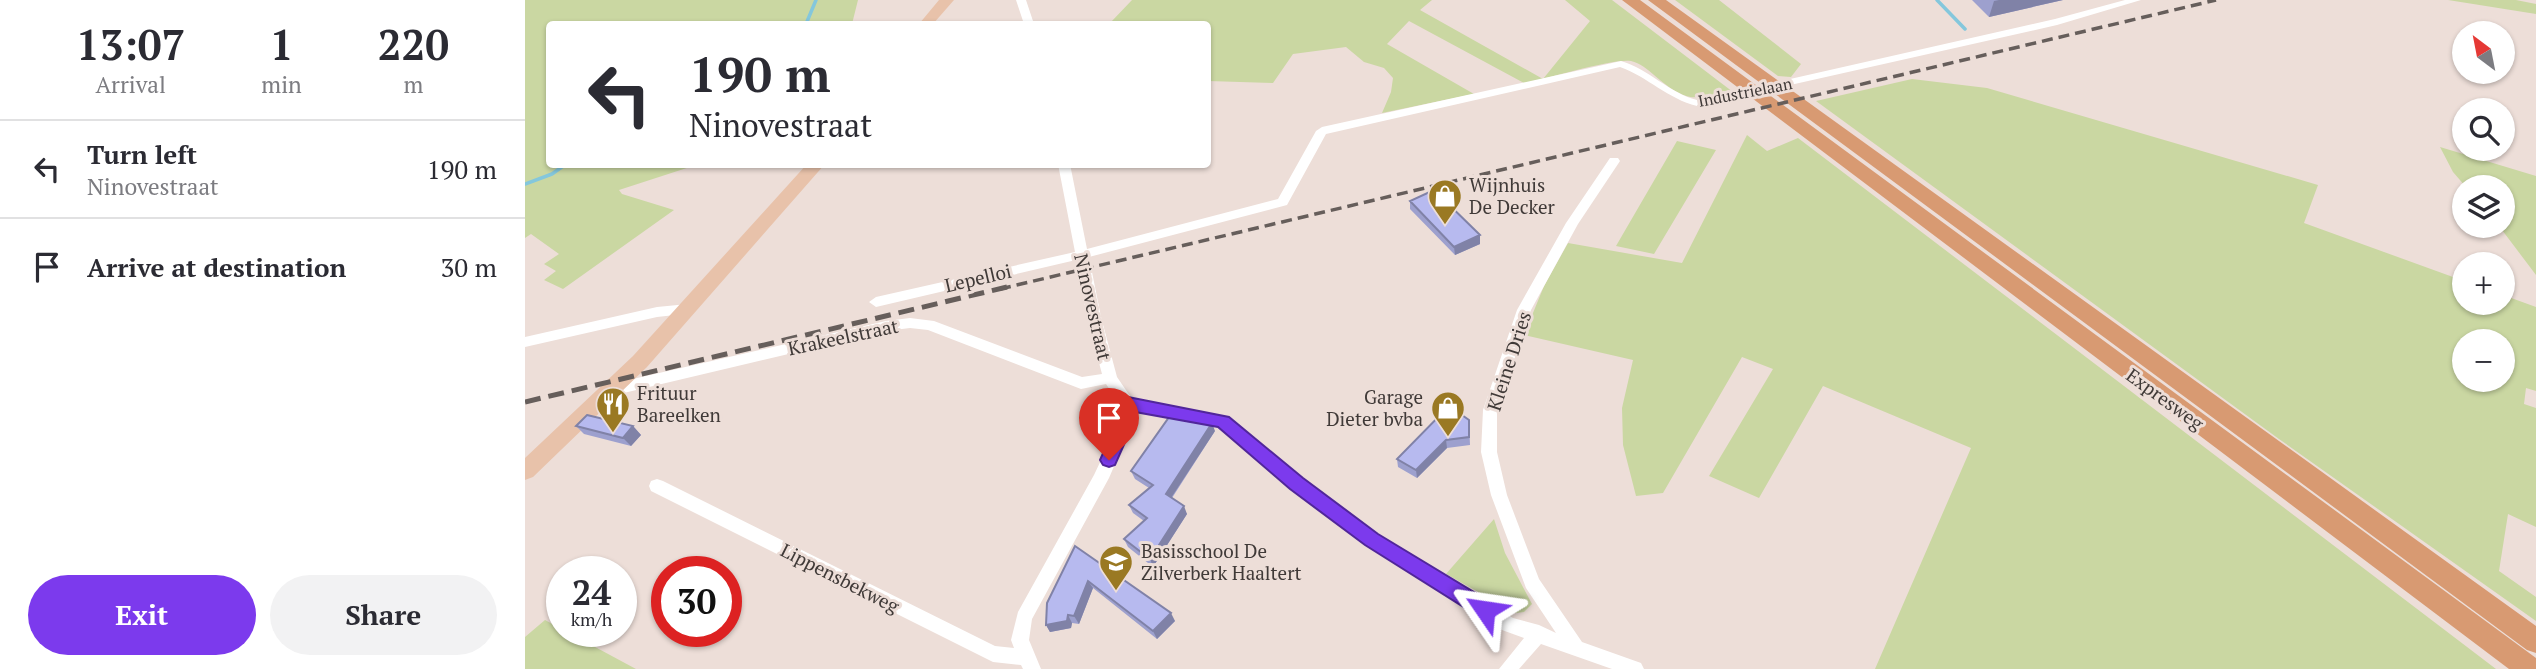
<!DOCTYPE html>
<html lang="en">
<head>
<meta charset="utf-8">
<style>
	body { margin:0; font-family:"PT Serif",serif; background:#f2f2f3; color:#2b2b33; height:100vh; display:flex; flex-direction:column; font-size:26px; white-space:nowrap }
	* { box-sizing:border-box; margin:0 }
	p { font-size:23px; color:#7c7c81 }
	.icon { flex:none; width:38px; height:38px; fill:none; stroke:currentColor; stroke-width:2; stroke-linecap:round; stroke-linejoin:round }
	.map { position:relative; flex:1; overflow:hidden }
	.panel { display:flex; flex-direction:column; background:#fff; width:525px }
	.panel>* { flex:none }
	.banner { position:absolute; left:21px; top:21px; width:665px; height:147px; border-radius:7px; box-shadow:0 2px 5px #0004; background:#fff; color:#2b2b33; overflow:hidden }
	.needle { width:46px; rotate:328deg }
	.tools { position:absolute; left:1927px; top:21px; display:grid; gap:14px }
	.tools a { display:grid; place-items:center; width:63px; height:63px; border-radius:50%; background:#fff; box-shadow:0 2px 5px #0004; font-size:35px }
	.speed { position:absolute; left:21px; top:556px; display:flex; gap:14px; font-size:35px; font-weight:700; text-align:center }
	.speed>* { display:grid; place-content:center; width:91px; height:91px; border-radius:50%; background:#fff; box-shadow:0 2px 5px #0004; line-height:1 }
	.speed small { font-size:18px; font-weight:400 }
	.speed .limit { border:10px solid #d22; background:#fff; color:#111 }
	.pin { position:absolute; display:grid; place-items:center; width:60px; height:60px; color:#fff; margin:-72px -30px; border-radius:50% 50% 50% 0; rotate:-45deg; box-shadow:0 0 7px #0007 }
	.pin .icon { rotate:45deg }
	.me { position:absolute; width:77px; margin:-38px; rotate:302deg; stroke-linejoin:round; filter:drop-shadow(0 0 5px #0008) }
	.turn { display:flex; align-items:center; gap:24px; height:147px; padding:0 28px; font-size:32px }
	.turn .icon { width:91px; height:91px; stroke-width:2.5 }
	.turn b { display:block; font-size:49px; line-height:60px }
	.eta { display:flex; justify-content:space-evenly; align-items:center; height:119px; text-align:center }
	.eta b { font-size:42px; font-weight:600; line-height:49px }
	.cta { display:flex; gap:14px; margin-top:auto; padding:14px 28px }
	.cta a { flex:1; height:80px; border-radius:42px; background:#7c3aed; color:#fff; font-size:28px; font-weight:600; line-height:80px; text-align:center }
	.cta a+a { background:#f2f2f3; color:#2b2b33 }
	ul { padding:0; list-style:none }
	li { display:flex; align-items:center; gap:21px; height:98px; padding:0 28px; border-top:2px solid #e1e1e2 }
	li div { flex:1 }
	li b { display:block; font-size:26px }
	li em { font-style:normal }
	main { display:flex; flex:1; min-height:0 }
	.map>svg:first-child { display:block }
</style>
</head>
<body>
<main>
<section class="panel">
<div class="eta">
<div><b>13:07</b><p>Arrival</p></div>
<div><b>1</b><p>min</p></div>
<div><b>220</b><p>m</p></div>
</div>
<ul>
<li><svg class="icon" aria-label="left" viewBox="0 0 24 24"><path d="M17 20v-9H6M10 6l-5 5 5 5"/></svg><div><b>Turn left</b><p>Ninovestraat</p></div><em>190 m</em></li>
<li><svg class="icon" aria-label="arrive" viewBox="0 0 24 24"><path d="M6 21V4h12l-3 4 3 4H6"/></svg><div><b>Arrive at destination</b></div><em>30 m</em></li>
</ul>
<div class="cta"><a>Exit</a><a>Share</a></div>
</section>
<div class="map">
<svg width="2011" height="669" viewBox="0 0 2011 669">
	<rect width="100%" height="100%" fill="#edded8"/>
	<!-- green -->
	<path fill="#cad7a2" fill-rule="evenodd" d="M0 0H333L327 24H24V164L171 165 94 190 97 194 149 210 38 289 19 280 31 271 19 264 34 254 6 234 0 238Z
		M607 0H907L895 10 1018 79 1065 21 1040 0H1087L1208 92C1169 101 1160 102 1129 75 1122 69 1115 63 1106 61 1088 58 1022 79 999 83L884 21 862 44 949 94 857 113 866 92 868 78 859 68 839 62 821 47 768 54 748 83 683 81 682 24H596L586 22Z
		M1150 0H1194L1276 64 1266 77 1253 76Z
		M1923 0H1991L2011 4V14Z
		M1387 79 1462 88 1793 185 1779 223 1939 281V303H1978V295L2011 307V391L2001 388 1999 404 2011 408V527L1983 514 1974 571 2011 597V621L1754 439 1291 101ZM1939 341H1978V380H1939Z
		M1222 135 1242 151 1273 138 1971 669H1350L1446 448 1298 386 1234 498 1184 476 1248 369 1217 357 1138 493 1111 496 1098 445 1097 408 1108 360 999 335 1019 286 1043 243 1157 263Z
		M1152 141 1191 150 1129 254 1091 246Z
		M1915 147 2011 176V275L1974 226H1978V187H1941L1928 172Z
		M969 519 980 553 1007 604 999 612 991 613 921 574Z
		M20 620 111 669H0V637Z"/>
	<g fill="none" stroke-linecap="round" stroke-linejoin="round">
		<!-- stream -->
		<path stroke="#84c7dc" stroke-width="3.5" d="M1412 0 1440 29
			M281 24 291 0
			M0 184 27 174 41 164"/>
		<!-- minor -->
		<path fill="#fff" fill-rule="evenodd" d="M491 0H501L509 24H499Z
			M1600 0H1616L1532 25 1172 106C1143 99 1123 77 1095 67L801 134 762 205 564 257 576 317 592 377 607 399 703 417 778 479 853 534 988 618 1014 625 1031 633 1001 588 966 495 956 452 958 410 992 310 1041 223 1085 158H1093L1095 161 1053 224 1006 310 972 410V452L982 495 1014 579 1057 642 1116 663 1119 669H1087L1016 644 994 669H974L999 638 977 630 841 544 766 489 694 426 609 411 608 422 584 478 507 619 504 640 516 669H498L496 665 468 662 126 491 124 486 126 481 132 479 138 481 470 646 489 648 486 640 493 612 569 475 594 422 595 405 581 384 556 389 403 330 385 328 361 331 86 396 81 394 79 390 81 386 86 384 361 321 385 318 409 321 557 377 577 374 562 317 551 260 351 307 344 302 351 297 550 252 533 164H545L562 249 753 199 791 131 797 127 1096 61C1124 69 1144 93 1172 100L1530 19Z
			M163 304 168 305 170 309 168 313 132 317 0 347V337L132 307Z"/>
		<!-- major -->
		<path fill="#e8c2aa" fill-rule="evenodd" d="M414 0H429L408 24H394Z
			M282 164H300L122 367 8 477 0 480V458L108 356Z"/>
		<!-- highway -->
		<path fill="#d89a72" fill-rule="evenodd" d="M1097 0H1115L2011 658V669H1984Z
			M1123 0H1141L2011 626V653L2002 650Z"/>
		<!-- rail-far1 -->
		<path stroke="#665e5b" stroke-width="3.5" stroke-dasharray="11 6" stroke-linecap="butt" d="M475 289 1691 0"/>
		<!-- rail -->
		<path stroke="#665e5b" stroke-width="5" stroke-dasharray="16 8" stroke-linecap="butt" d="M0 402 482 287"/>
	</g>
	<!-- wall -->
	<path fill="#9da0ce" d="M1447 0H1538L1464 17Z
		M885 201 955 244 930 255 885 209Z
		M944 420 945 445 922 448 892 478 873 467 872 459Z
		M51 426H108L116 435 106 446 59 434Z
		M690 431 647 498 662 514 628 567 603 547 599 539 619 521 608 513 604 505 624 488 610 479 606 471Z
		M550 546 650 621 632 639 568 588 554 624 547 623 546 628 525 632 521 625Z"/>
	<!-- shaded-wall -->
	<path fill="#8082a7" d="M1474 0H1538L1464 17 1469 1Z
		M955 235V244L930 255 929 247Z
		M687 423 690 431 644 501 641 494Z
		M108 426 116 435 106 446 98 438Z
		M921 440 922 448 892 478 891 470Z
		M659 506 662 514 628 567 625 559Z
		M563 581 568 588 554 624 549 616Z
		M646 613 650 621 632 639 628 631Z
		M543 615 547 623 546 628 525 632 521 625Z"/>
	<!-- building -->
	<path fill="#b7baef" stroke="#8082a7" stroke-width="2" d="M909 190 955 235 929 247 885 201Z
		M924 406 944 420V437L921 440 891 470 872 459Z
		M647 413 687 423 641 494 659 506 625 559 599 539 622 518 604 505 628 485 606 471Z
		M62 415 108 426 98 438 51 426Z
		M550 546 646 613 628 631 563 581 549 616 543 615 542 621 521 625 522 603Z"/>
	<!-- route -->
	<path fill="#7c3aed" stroke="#51269a" stroke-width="2" d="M603 397 704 417 778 478 853 534 967 603 970 610 967 616 960 619 953 616 840 545 765 489 693 427 610 412 609 422 590 465 584 467 578 465 575 460 592 422 597 399Z"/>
	<!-- icons -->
	<defs>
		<g id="shop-pin" transform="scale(1.75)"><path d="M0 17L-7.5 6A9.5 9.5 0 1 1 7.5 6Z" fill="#9a7923" stroke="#edded8"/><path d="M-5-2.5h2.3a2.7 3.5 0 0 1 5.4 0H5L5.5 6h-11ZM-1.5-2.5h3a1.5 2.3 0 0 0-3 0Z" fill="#fff"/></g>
		<g id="restaurant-pin" transform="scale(1.75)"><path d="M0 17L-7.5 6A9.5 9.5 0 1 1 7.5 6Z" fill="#9a7923" stroke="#edded8"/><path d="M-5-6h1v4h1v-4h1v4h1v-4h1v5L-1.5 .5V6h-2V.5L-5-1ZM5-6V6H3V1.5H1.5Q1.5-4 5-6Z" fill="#fff"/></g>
		<g id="school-pin" transform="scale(1.75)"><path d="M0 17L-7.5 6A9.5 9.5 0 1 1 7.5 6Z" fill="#9a7923" stroke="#edded8"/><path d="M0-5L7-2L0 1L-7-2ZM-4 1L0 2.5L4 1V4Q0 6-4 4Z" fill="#fff"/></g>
	</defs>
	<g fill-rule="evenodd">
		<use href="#shop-pin" x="920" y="196"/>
		<use href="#restaurant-pin" x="88" y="404"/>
		<use href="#shop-pin" x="923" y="408"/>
		<use href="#school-pin" x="591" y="562"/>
	</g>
	<g text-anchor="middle" stroke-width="6" stroke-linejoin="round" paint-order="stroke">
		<!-- far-street labels -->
		<g font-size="16" fill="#403a38" stroke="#edded8">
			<text transform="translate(1220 92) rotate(-11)" y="6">Industrielaan</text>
		</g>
		<!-- poi labels -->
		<g font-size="19" fill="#403a38" stroke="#edded8" text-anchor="start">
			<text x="944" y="192">Wijnhuis<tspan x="944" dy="22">De Decker</tspan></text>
			<text x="112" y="400">Frituur<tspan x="112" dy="22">Bareelken</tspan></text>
			<text x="898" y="404" text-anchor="end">Garage<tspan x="898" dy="22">Dieter bvba</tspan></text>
			<text x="616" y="558">Basisschool De<tspan x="616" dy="22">Zilverberk Haaltert</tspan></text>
		</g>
		<!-- street labels -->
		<g font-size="19" fill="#403a38" stroke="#edded8">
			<text transform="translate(453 278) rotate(-13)" y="7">Lepelloi</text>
			<text transform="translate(568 307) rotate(77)" y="7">Ninovestraat</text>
			<text transform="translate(318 337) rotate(-12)" y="7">Krakeelstraat</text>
			<text transform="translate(984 361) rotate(-72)" y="7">Kleine Dries</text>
			<text transform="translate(1640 399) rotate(36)" y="7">Expresweg</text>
			<text transform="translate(315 578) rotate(27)" y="7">Lippensbekweg</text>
		</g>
	</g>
</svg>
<div class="tools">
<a><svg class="needle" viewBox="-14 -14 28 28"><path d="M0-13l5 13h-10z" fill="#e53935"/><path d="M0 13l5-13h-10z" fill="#7c7c81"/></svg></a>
<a><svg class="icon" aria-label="search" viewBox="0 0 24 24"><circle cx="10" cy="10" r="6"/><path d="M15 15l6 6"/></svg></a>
<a><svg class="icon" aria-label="layers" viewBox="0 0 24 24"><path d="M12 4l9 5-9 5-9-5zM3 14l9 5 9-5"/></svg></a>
<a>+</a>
<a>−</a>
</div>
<div class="speed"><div>24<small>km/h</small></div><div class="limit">30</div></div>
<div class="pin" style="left:584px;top:460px;background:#d93025"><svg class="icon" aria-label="arrive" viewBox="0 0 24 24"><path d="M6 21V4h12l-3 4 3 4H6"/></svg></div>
<svg class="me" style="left:960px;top:610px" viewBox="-20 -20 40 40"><path d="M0-17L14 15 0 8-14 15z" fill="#7c3aed" stroke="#fff" stroke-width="4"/></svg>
<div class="banner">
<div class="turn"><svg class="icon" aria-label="left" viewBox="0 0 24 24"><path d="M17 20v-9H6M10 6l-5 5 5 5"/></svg><div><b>190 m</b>Ninovestraat</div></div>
</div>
</div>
</main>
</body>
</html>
